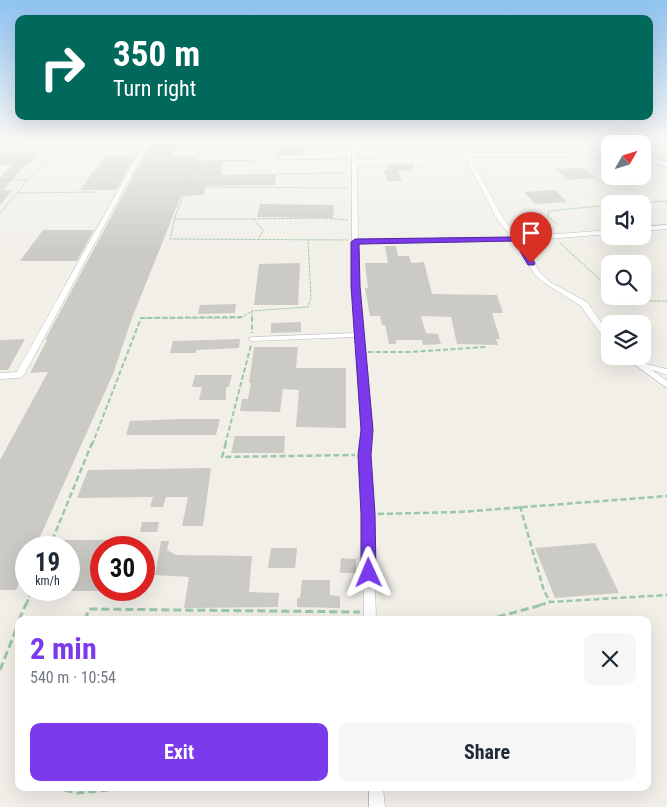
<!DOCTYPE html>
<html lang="en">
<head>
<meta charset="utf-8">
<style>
	body { margin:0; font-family:"Roboto Condensed",sans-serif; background:#f6f6f7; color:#1f2937; height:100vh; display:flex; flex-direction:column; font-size:19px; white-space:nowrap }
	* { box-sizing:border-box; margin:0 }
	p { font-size:16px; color:#747a83 }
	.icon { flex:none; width:28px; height:28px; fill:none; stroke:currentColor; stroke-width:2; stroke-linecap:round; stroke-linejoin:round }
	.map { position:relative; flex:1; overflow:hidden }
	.drawer { position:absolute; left:15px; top:616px; width:636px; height:175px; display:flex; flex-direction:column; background:#fff; border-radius:10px; box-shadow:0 5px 20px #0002 }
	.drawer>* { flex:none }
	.top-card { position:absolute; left:15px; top:15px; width:638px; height:105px; border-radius:10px; box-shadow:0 5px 20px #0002; background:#00695c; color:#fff; overflow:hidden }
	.needle { width:32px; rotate:51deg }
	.fabs { position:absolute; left:601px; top:135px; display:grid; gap:10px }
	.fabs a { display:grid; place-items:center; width:50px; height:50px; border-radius:10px; background:#fff; box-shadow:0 5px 20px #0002; font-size:25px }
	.speed { position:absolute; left:15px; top:536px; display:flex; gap:10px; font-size:25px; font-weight:700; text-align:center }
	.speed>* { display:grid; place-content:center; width:65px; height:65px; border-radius:50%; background:#fff; box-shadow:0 5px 20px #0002; line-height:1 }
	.speed small { font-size:12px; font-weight:400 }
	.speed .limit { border:8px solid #d22; background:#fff; color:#111 }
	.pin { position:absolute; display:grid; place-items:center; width:42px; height:42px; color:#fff; margin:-51px -21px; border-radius:50% 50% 50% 0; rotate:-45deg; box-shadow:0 0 5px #0007 }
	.pin .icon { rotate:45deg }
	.me { position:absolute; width:55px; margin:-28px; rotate:359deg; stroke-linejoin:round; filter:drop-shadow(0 0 4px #0008) }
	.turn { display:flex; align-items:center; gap:18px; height:105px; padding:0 15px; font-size:22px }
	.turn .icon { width:65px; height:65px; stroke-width:2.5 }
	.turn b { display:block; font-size:35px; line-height:42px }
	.round { display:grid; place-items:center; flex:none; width:52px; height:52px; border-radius:10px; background:#f6f6f7 }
	.overview { display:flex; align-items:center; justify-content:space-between; height:85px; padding:0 15px }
	h1 { font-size:30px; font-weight:700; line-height:38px; color:#7c3aed }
	.primary-button { display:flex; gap:10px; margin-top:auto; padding:10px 15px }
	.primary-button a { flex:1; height:58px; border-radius:10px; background:#7c3aed; color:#fff; font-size:20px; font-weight:700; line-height:58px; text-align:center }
	.primary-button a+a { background:#f6f6f7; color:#1f2937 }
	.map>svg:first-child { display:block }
</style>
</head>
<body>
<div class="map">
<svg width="667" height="807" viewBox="0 0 667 807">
	<rect width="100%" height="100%" fill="#f1efe8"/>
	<!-- building -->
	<path fill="#cccac5" d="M151 143H178L172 156H197L195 162 224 161 220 175 276 174 275 185 206 186 203 195 181 196 132 318 113 374 35 548H26V567L16 590H0V460L48 372 30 373 47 340H45Z
		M279 146 305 147 303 156 276 155Z
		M0 155H38L29 165H25L3 190H12L0 205V178L11 165H0Z
		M135 156 116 190H80L104 157Z
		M387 164H414L412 171H398L402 181H387L384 170H388Z
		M584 168 596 178 567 180 556 169Z
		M555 190 567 202 535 204 524 192Z
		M260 204 334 205 333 218 257 217Z
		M43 230H94L77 261H20Z
		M385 246H396L398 256H409L411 263 424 262 432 294 497 295 503 313H492L500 339H496L498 345 457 344 451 317 421 316 426 333 438 334 441 344 423 345 422 340H396V344H389L385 325H382L380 316H370L365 288H368L365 263H388Z
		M300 263 298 305H254L259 264Z
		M236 304 235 313 198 314 200 305Z
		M301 322V332L271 333V323Z
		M25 339 8 370H0V340Z
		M240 339 239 348 196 350V353H170L173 341Z
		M254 347H298L296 368H346V428L296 427 299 390 283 389 280 412 240 411 242 399H248L251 383H249Z
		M195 375H232L229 387H226V400H199L202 387H192Z
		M180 419H220L216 435H126L130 421Z
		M235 436H285L284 453H231Z
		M211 468 203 526H182L188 497H166L163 507H150L153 497 77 498 88 470Z
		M142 522H159L157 532H140Z
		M63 540H124L122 548H101V591H69V548H60Z
		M161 541H169L167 550 176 555 252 556 249 592 279 593 278 607 184 608 189 577 155 575Z
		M595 543 619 593 555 598 535 548Z
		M271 548H297L295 568H268Z
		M341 558 356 559V573H340Z
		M302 580H330V595L340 596V608L297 607V598H300Z"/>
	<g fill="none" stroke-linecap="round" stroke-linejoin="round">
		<!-- street casing -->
		<g stroke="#b5b8bc" stroke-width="1">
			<path id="street" d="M146 140H150L24 375 20 378 0 379V373L17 372Z
				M352 140H356L357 160 465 158 451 140H455L471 158H571L610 155V157L571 160 472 161 503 218 518 237 610 230V234L520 241 541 274 550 282 587 302 610 335V343H607L581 306 546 284 536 276 514 241 358 244V286L372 430 370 455 373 514 376 620H364L363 514 360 455 362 430 355 337 252 341 248 339 252 337 355 333 352 286ZM467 161 497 219 511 237 358 240 357 163Z
				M667 225V229L642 231V227Z
				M623 356H633L642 363 667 369V375L652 370 667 381V388Z
				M369 788H383L385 807H369Z"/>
		</g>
		<!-- secondary casing -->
		<g stroke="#b6babf" stroke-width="2">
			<path id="secondary" d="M610 140H617L624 144H615Z
				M642 152 667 162V167L642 157Z"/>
		</g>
		<!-- path-far3 -->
		<path stroke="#9cc7a9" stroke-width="1" stroke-dasharray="3 1" stroke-linecap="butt" d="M205 140 176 214 170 239 348 240
			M0 154 94 153
			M1 154 13 140
			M198 161 348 159
			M275 174 347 173
			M0 180H27
			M186 187 348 188
			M17 193 97 192
			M621 204 667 201
			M0 213 62 140
			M174 219H253L263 230 259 238
			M253 219 323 218 348 220
			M558 225 548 216 549 211 610 205
			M560 243 610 289
			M619 296 625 301H667
			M252 311V318
			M141 318H241L252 311 308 307 311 298 308 240"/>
		<!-- path-far2 -->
		<path stroke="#9cc7a9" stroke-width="2" stroke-dasharray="5 2.5" stroke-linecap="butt" d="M252 317V333
			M368 352H409L486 347
			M92 445 141 318 242 317
			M225 445 251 345"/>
		<!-- path-far1 -->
		<path stroke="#9cc7a9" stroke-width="2.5" stroke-dasharray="6 3" stroke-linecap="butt" d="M226 443 222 457 355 455
			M520 506 544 591 550 601
			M378 514 460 512 667 496
			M49 548 92 443
			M26 605 32 590
			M540 605 550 602 667 595"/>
		<!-- path -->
		<path stroke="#9cc7a9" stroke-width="3" stroke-dasharray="8 4" stroke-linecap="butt" d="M19 620 26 604
			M85 620 89 609 360 612
			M486 620 545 604
			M0 670 19 622
			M53 788 78 793 130 788"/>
		<!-- street -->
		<use href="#street" fill="#fff" fill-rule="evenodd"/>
		<!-- secondary -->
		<use href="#secondary" fill="#fff" fill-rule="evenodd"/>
	</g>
	<!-- sky -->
	<linearGradient id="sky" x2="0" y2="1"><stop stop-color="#8fc3f1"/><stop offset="0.55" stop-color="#f9f8f5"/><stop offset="1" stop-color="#f9f8f5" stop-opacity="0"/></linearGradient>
	<rect width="667" height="253" fill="url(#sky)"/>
	<!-- route -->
	<path fill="#7c3aed" stroke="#51269a" d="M516 237H519L535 263 534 265H528L514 241 359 244 360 286 373 430 371 455 375 514 376 573 374 577 369 579 364 577 361 573V514L358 455 361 430 351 286V242L355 239Z"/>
</svg>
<div class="fabs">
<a><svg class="needle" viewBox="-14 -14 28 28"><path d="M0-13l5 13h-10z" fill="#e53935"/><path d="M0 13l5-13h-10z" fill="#747a83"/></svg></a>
<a><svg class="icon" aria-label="sound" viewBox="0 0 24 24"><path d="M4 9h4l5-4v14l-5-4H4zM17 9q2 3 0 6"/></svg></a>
<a><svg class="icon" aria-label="search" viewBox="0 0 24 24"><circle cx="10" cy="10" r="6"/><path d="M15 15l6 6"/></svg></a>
<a><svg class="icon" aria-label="layers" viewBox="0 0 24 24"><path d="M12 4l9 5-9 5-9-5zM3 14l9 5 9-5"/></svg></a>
</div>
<div class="speed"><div>19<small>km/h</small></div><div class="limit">30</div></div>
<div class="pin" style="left:531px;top:263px;background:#d93025"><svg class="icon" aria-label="arrive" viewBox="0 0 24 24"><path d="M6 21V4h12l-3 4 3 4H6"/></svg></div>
<svg class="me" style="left:369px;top:573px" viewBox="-20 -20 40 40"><path d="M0-17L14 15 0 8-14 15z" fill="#7c3aed" stroke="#fff" stroke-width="4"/></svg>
<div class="top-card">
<div class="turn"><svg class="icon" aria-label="right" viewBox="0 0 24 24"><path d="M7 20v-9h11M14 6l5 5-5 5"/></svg><div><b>350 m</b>Turn right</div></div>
</div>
<section class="drawer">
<div class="overview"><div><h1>2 min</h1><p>540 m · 10:54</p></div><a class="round"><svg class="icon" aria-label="close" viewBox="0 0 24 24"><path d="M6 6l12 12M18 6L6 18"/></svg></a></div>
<div class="primary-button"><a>Exit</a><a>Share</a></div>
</section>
</div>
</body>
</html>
